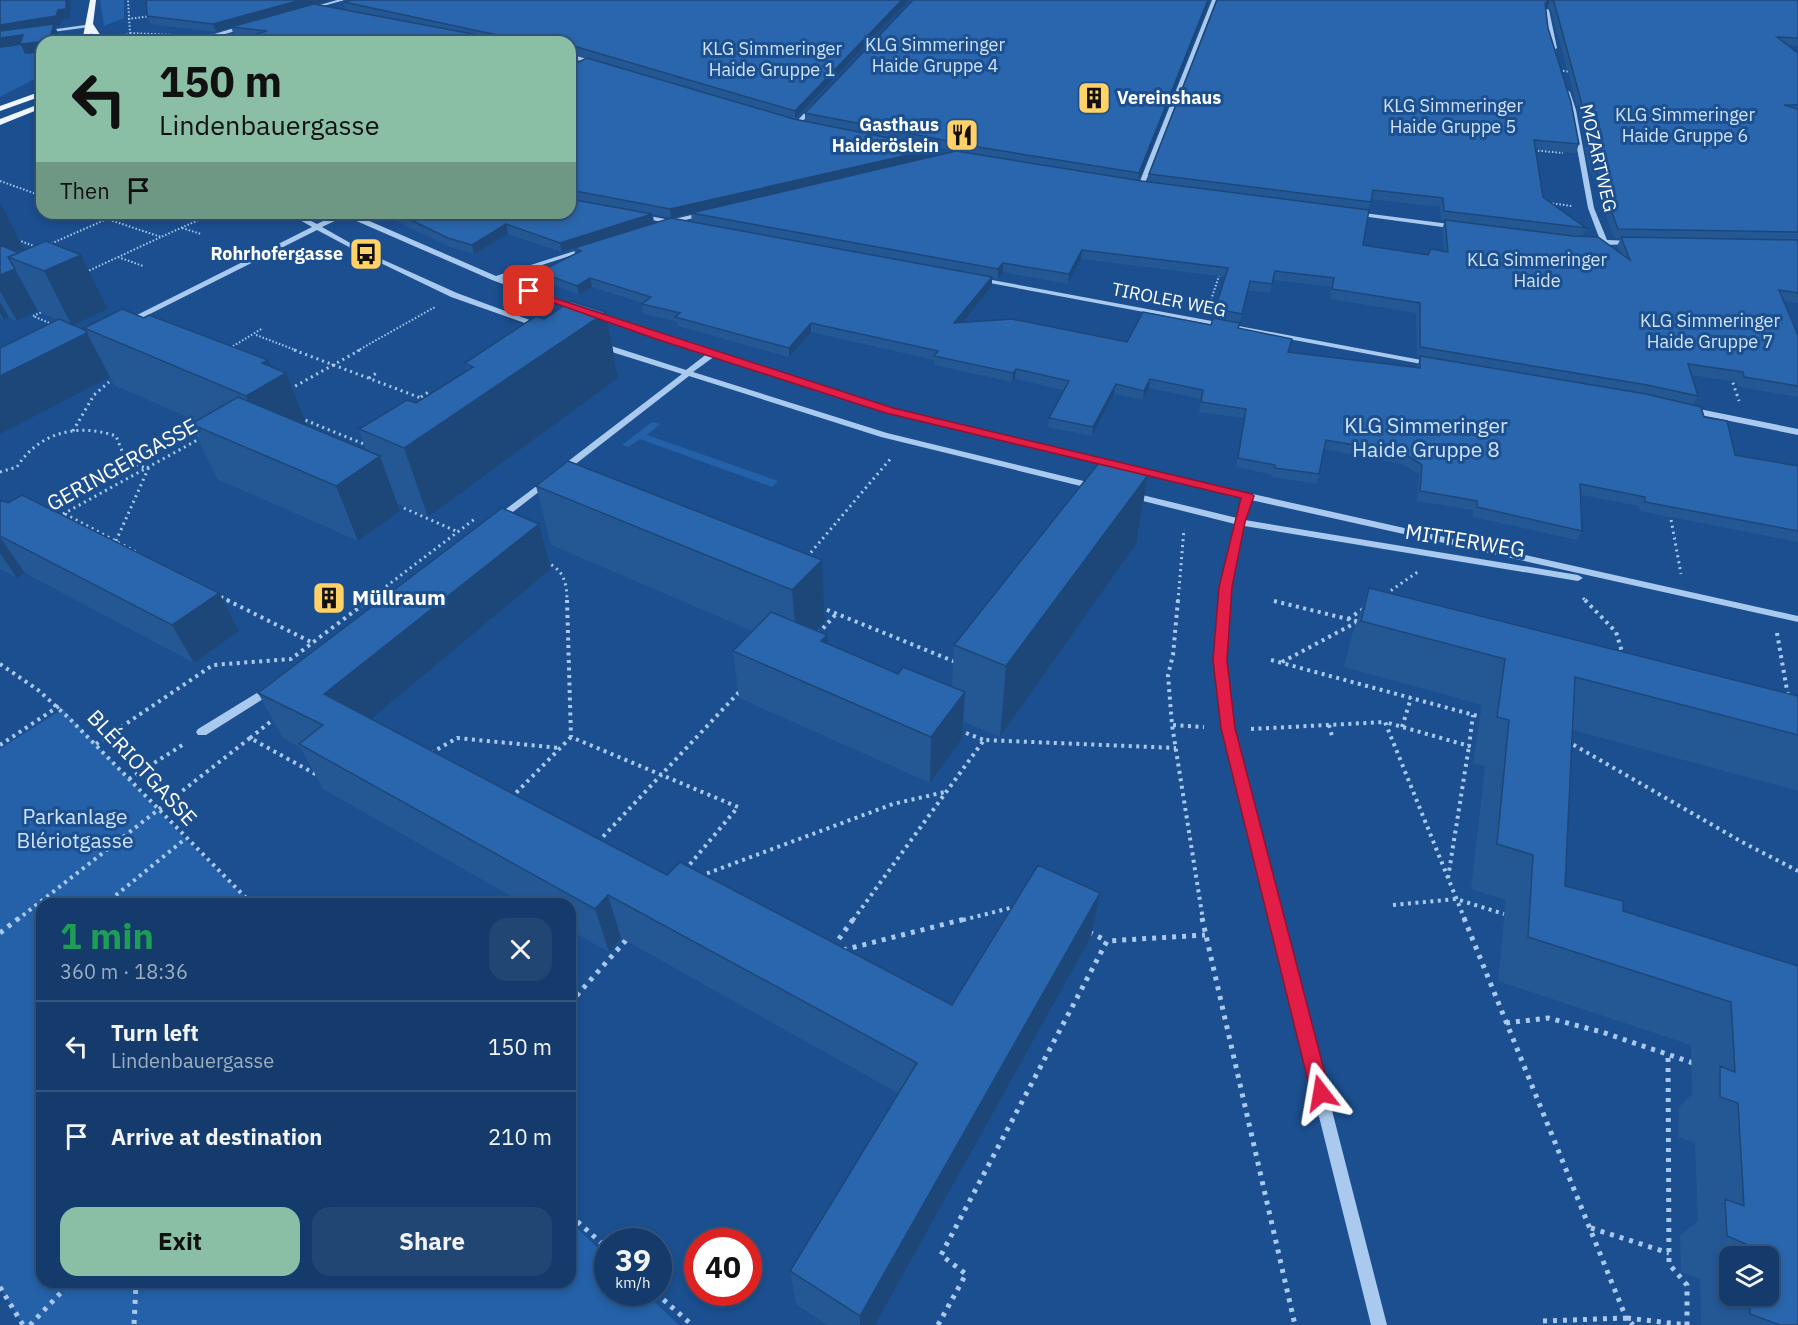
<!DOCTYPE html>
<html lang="en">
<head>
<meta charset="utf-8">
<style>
	body { margin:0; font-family:"IBM Plex Sans",sans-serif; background:#214673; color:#f1f3f6; height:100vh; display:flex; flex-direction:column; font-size:22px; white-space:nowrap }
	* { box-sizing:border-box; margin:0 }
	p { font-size:20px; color:#9dadc1 }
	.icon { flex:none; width:33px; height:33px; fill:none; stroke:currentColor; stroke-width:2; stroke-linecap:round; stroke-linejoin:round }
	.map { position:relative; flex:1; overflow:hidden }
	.details { position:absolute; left:36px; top:898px; width:540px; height:390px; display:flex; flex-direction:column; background:#143b6b; border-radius:18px; box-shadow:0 3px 9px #0003,0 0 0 2px #33557e }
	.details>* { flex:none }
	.guide { position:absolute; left:36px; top:36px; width:540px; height:183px; border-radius:18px; box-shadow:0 3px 9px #0003,0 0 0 2px #33557e; background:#8abfa5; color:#111; overflow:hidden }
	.fabs { position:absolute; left:1719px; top:1246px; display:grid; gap:12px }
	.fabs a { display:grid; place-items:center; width:60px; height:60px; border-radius:12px; background:#143b6b; box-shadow:0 3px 9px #0003,0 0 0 2px #33557e; font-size:30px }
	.speed { position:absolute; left:594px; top:1228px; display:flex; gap:12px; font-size:30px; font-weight:700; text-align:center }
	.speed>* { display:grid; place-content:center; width:78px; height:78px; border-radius:50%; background:#143b6b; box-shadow:0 3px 9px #0003,0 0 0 2px #33557e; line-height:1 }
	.speed small { font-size:15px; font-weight:400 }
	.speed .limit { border:9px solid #d22; background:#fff; color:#111 }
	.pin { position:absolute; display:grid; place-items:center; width:51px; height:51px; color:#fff; margin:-26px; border-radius:12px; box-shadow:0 3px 9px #0006 }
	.me { position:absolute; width:66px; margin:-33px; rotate:346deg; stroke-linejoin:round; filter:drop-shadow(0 0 4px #0008) }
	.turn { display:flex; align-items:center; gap:21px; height:126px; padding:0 24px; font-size:27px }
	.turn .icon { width:78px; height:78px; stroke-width:2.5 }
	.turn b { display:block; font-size:42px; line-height:51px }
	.then { display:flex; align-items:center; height:57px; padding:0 24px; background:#0003; gap:12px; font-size:22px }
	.round { display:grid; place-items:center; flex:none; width:63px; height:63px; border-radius:18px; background:#214673 }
	.summary { display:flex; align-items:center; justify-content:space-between; height:102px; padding:0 24px }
	h1 { font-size:36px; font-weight:800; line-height:45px; color:#1e9e55 }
	.primary-button { display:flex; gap:12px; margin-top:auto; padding:12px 24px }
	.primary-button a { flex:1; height:69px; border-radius:18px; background:#8abfa5; color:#111; font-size:24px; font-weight:800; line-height:69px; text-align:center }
	.primary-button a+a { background:#214673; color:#f1f3f6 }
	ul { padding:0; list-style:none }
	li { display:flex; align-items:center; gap:18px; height:90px; padding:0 24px; border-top:2px solid #33557e }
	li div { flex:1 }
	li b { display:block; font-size:22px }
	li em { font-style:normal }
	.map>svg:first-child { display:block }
</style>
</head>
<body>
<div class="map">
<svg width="1798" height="1325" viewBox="0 0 1798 1325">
	<rect width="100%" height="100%" fill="#1b4f8f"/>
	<!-- green -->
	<path fill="#2461a8" d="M100 0H124V18L104 26Z
		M57 34 63 35 61 42H42V75L0 97V42Z
		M652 422 660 424 647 435 778 481 772 487 640 439 628 447 622 445Z
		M63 709 185 839 252 904H42V1282H570V1221L607 1257 608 1293H645L679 1325H23L0 1287V749Z"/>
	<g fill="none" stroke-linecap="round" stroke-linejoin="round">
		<!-- path-far3 -->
		<path stroke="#a9c9ee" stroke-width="2" stroke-dasharray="1.5 2" stroke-linecap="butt" d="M128 19 151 16
			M130 33 174 35
			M120 38 130 33 128 0
			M1556 70 1573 72
			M1531 150 1563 153
			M0 181 42 196
			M1549 203 1572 206
			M90 213 106 219
			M262 213 272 220
			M182 228 201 234
			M18 240 39 248
			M48 245 107 219 161 237 214 213
			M118 257 143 266
			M86 272 161 237
			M1210 303 1220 273
			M44 311 33 316 54 325
			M256 335 298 351
			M230 348 263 328
			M357 351 435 307"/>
		<!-- path-far2 -->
		<path stroke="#a9c9ee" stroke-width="3" stroke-dasharray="2 4" stroke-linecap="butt" d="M294 350 426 400
			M1731 377 1739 401
			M369 378 378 372
			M290 389 360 350
			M421 397 430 391
			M300 418 369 446
			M73 431 94 395 109 382
			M0 472 17 467C39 432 78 423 116 436L126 461 146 468
			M404 508 458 532
			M63 514 201 438
			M65 514 138 553
			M1670 514 1681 574
			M116 541 149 467
			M807 557 892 457
			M546 562C564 570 567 583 567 601
			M216 594 230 601
			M1386 594 1419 571
			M1583 598 1586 601
			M367 601 476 518
			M1178 601 1184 529"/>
		<!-- path-far1 -->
		<path stroke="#a9c9ee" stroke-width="4" stroke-dasharray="3 4.5" stroke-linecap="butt" d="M227 600 311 642
			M567 600 571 737 738 807 686 869
			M1178 600 1173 655 1168 675 1172 725 1203 920
			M1585 600 1616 632 1623 655
			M1274 601 1360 622
			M820 607 958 663
			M1348 619 1365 608
			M1777 633 1788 696
			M818 634 836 614
			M1271 660 1485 718
			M1282 662 1357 622
			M0 664 38 690 69 718 252 904
			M1173 725 1204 727
			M1329 725 1332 736
			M1402 727 1411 698
			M1251 729 1385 722
			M966 733 984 740
			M250 738 275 718
			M1567 741 1742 842 1798 871
			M96 744 213 665 291 659 369 600
			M0 745 59 706
			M431 753 457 738 560 748
			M129 779 184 744
			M511 798 571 737
			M598 842 741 690
			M700 876 893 804 945 792
			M1448 878 1469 746
			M110 900 185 839
			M1393 905 1456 899 1504 914
			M17 920 250 738 319 776
			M853 920 984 740 1176 748
			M963 920 1014 907
			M1465 920 1385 722 1469 746 1473 715"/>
		<!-- path -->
		<path stroke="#a9c9ee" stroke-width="5" stroke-dasharray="4 6" stroke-linecap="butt" d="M1202 918 1295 1325
			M1464 918 1629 1325
			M1089 932 1107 941
			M0 933 19 918
			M833 947 854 918
			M843 950 969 918
			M570 1003 627 939
			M1506 1023 1548 1018 1602 1032 1696 1064
			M570 1215 608 1249
			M1591 1228 1669 1253
			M133 1282 136 1283 134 1325
			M0 1287 23 1325
			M656 1293 692 1325
			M1627 1318 1687 1325V1285L1669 1264 1668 1054
			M1543 1321 1627 1318 1633 1325
			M30 1325 71 1282
			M938 1325 966 1274 941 1255 1107 941 1205 935"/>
		<!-- minor -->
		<path fill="#a9c9ee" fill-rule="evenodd" d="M337 0H345L308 10 306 9Z
			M1212 0H1216L1144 186 1139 187 1138 186Z
			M1547 9 1549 10 1557 48 1554 50 1551 48 1545 10Z
			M92 24 90 27 45 33 42 31Z
			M244 25 246 28 197 42H188Z
			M570 54 597 62 598 63 595 65 570 58Z
			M1567 90 1570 92 1576 110 1594 208 1607 240 1633 241 1636 243 1635 244 1605 245 1591 242 1594 240H1600L1588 208 1570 110 1564 92Z
			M813 104 818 105 799 125H795V123Z
			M704 212 707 214 706 215 677 222 674 225 636 216 639 214 670 220Z
			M1356 212 1457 225 1460 227 1457 229 1354 215V213Z
			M288 213H296L317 224 340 213H351L496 276 584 248H588V250L502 278 582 308 575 310 492 280 345 216 322 227 368 253 457 293 546 326 539 328 451 297 364 255 317 230 130 324 123 322 312 227Z
			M976 277 1432 362 1436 364 1432 366 979 281H976Z
			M592 312H598L892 408 1248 493 1798 616V622L1251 500 1245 520 1578 575 1583 578 1578 581 1244 526 1241 536C1231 579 1223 624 1226 668 1227 688 1231 708 1234 728L1387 1325H1371L1222 728C1220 708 1216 688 1215 667 1213 619 1222 570 1235 524L1127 497 1125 495 1130 492 1237 518 1243 498 886 412 715 356 693 372 887 433 1100 485 1101 487 1097 490 881 437 689 376 564 473H558V469L682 374 599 348V344H605L686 370 708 353 592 316Z
			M1689 407 1798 429V435L1686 412V408Z
			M546 479 550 482 549 484 500 522H494L492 520 494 518Z
			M270 685 274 686 275 689 274 692 206 735H198L196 732 198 729Z"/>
		<!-- major -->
		<path fill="#f0f6ff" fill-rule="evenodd" d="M90 0H96L93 24 105 42H97L91 33 90 42H82Z
			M42 91V96L0 111V106Z
			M42 103V108L0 125V119Z"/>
	</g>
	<!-- wall -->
	<path fill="#245895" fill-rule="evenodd" d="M146 0H330L315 4 373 15 346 10 343 0H909L796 119 805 121V113L1210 0 1138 181 1148 182 1149 174 1217 0H1798V46L1788 45 1798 53V303L1783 301 1798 335V397L1739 387 1737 382 1691 375 1698 396 1693 405 1735 455 1798 466V542L1640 511 1639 506 1581 495 1582 531 1577 540 1473 517V510L1417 501 1419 474 1402 464 1324 449 1317 484 1272 477 1273 475 1236 467 1244 418 1199 412 1201 399 1149 388 1143 400 1114 394 1092 436 1048 427 1049 418 1064 390 1015 379 1012 382 934 365V360L811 332 789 357 677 326 676 321 643 314 642 304 643 303 592 287 579 295 541 280 539 272 575 254 574 249 562 252 508 234 474 254 450 247 384 215 383 213H570V53L576 55 577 63 587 58 570 53V42L249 36 234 34 231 28 216 32 150 24 147 16ZM1548 7 1551 10 1578 109 1589 167 1614 238H1621L1617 246 1620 252 1583 236 1586 228 1543 197 1535 149 1576 153 1579 144 1548 28 1546 8ZM939 148 955 151 938 155ZM1371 199 1440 207 1441 220 1445 221 1442 229 1444 251 1428 255 1363 245 1368 210ZM691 213 692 222 579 247 654 223 653 214 671 218ZM1081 259 1225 277 1211 325 1127 342 962 323 992 286V278L998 279 1003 272 1068 284ZM1273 280 1332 287 1330 299 1416 313 1417 357H1420L1417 368 1289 352 1238 328 1248 290 1270 293Z
		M0 202 25 250 81 255 108 309 74 325 85 330 84 328 144 318 268 360 270 367 307 425 366 450 359 429 416 403 467 371 465 363 544 319 606 312 618 378 428 517 398 504 400 511 358 541 217 479 191 424 196 421 114 385 110 377 58 320 38 311 17 321 9 317 4 320 0 318Z
		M1148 475 1136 544 1000 737 963 721 962 739 930 783 739 698 733 651 752 631 551 545 536 486 822 560 825 621 816 630 827 644 898 674 952 687 954 645Z
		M0 500 219 593 239 631 194 663 25 573 17 578 0 569Z
		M551 569 371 719 667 875 952 1005 1091 937 875 1325H827L796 1304 790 1271 898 1093 621 938 609 952 570 930V904H525L323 789 301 748 283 738 258 693Z
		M1369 588 1798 696V791L1573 730 1565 886 1623 911 1798 966V1325H1701L1700 1279 1681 1272 1680 1236 1698 1221 1695 1143 1678 1137 1679 1107 1692 1094 1691 1045 1498 981 1506 900 1471 889 1485 766 1473 763 1482 705 1344 667 1352 635ZM1730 1257H1768V1296H1730Z"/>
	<!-- shaded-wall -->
	<path fill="#1d4779" d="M66 0H71L70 18 62 19 60 25 55 26 58 33 56 42H42V52L25 54 21 45 0 48V38L53 26 0 35V25L58 10Z
		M301 0H330L234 27H231V28L216 32 213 24Z
		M902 0H909L795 119V111Z
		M1208 0H1210L1138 182 1139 173Z
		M1550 0 1548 7 1543 10 1545 3Z
		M576 55 577 63 570 66V58Z
		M939 148 938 156 671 218 670 209Z
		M0 202 25 250 0 261Z
		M652 214 654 223 562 252 560 243Z
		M506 224 508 234 474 254 472 245Z
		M1082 250 1081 259 1068 284 1069 274Z
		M81 255 108 309 72 326 44 271Z
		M1003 263V272L998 279V269Z
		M15 269 38 311 17 321 0 291V275Z
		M992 277V286L954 333V323Z
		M590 278 592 287 579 295 577 286Z
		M0 302 9 317 4 320 0 313Z
		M606 312 618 378 428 517 404 448Z
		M811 323V332L789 357V348Z
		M87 333 110 377 0 434V376Z
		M268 360 275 379 286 373 309 431 271 454 246 396 262 363Z
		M1016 369 1015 379 1012 382 1013 373Z
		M1150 379 1149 388 1143 400 1144 391Z
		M1116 384 1114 394 1092 436 1093 427Z
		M380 456 400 511 358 541 336 486Z
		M1148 475 1136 544 1000 737 1006 666Z
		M539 524 551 569 346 740 324 694Z
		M0 537 25 573 17 578 0 553Z
		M822 560 825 621 797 651 792 590Z
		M219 593 239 631 194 663 172 625Z
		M827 635 829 681 821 641Z
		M965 692 962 739 930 783 931 737Z
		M1100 893 1091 937 875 1325H860V1316Z
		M608 895 621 938 609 952 595 909Z"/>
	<!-- building -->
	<path fill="#2a66ad" stroke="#1d4779" stroke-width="1.5" d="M0 0H66V9L58 10 56 16 0 25Z
		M146 0H301L213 24 147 16Z
		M351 0H902L795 111 570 45V42H229L267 31 231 27 314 4 483 36 497 35 344 2Z
		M913 0H1208L1139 173 984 148 805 113Z
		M1217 0H1550L1545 3 1548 28 1571 102 1579 144 1534 140 1543 197 1586 228 1444 211 1443 198 1373 190 1371 202 1149 174Z
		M1551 0H1798V38L1777 37 1798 53V105H1784L1798 109V232L1618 229 1592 159 1581 101 1554 2Z
		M54 24 49 41 20 44 23 35 0 38V31Z
		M570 53 576 55 570 58Z
		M587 58 794 119 939 148 670 209 570 190V66Z
		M956 151 1142 181 1369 210 1363 245 1428 255 1431 249 1448 252 1445 220 1573 236 1598 237 1630 260 1621 237 1798 240V293L1779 290 1798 335V386L1744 377 1743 372 1688 364 1698 396 1647 385 1420 347V303L1332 289 1334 278 1275 271 1272 284 1250 281 1242 314 1215 309 1228 268 1082 250 1069 274 1003 263 998 269 691 213Z
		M570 199 652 214 560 243 506 224 472 245 448 238 396 213H570Z
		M671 218 992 277 954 323 1012 319 1127 342 1143 312 1211 325 1213 318 1240 323 1238 328 1292 339 1288 352 1420 368V356L1646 394 1701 407 1704 417 1727 421 1735 455 1798 466V531L1645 502V497L1580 484 1582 531 1477 507V501L1420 491 1422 465 1405 454 1326 440 1319 474 1275 468V465L1238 458 1246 409 1201 402 1203 390 1150 379 1144 391 1116 384 1093 427 1049 418 1069 381 1016 369 1013 373 934 356 938 351 811 323 789 348 675 317 680 313 642 304 651 297 590 278 577 286 539 272 581 251 574 248Z
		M46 241 81 255 44 271 8 257Z
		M0 245 19 253 8 257 15 269 0 275Z
		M571 301 606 312 404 448 359 429 407 400 416 403 473 367 465 363 536 316 544 319Z
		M122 309 144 318 149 315 268 360 262 363 286 373 246 396 84 328Z
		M59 319 85 330 87 333 0 376V348Z
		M238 397 380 456 336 486 191 424Z
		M1102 459 1148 475 1006 666 954 645Z
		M568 461 822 560 792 590 536 486Z
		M22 495 219 593 172 625 0 536V500L8 503Z
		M502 508 539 524 324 694 667 875 680 862 952 1005 1038 865 1100 893 860 1316 790 1271 917 1063 608 895 595 909 299 744 323 725 258 693Z
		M1369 588 1798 696V735L1575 677 1565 886 1623 901V911L1798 966V1325H1780L1750 1314 1749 1296H1768V1257H1747L1746 1244 1727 1236 1725 1199 1744 1206 1738 1103 1720 1097V1066L1735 1072 1731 1002 1528 937 1533 855 1497 844 1509 720 1497 717 1505 659 1361 621Z
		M771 612 827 635 821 641 859 657 898 674 903 667 965 692 931 737 733 651Z"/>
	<!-- route -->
	<path fill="#e11d48" stroke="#92132f" stroke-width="1.5" d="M526 289 893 408 1252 494 1254 496 1245 522 1232 587 1227 660 1235 728 1330 1093 1327 1099 1321 1101 1314 1099 1311 1093 1221 728 1213 660 1219 587 1241 498 886 413 656 339 526 293Z"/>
	<!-- icons -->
	<defs>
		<g id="building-square" transform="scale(1.725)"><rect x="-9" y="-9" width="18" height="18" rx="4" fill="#ffd166" stroke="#1b4f8f"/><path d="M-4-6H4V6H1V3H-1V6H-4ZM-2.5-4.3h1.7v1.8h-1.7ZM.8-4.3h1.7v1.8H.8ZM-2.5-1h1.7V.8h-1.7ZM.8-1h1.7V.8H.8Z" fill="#111"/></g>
		<g id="restaurant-square" transform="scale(1.725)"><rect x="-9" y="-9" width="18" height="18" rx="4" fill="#ffd166" stroke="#1b4f8f"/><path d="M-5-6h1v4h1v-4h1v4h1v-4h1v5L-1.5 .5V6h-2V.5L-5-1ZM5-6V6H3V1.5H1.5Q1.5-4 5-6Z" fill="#111"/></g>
		<g id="bus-square" transform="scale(1.725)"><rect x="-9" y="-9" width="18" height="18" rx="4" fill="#ffd166" stroke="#1b4f8f"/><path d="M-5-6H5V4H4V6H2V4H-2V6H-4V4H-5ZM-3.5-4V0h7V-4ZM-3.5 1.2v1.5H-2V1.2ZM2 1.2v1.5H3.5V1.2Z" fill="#111"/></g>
	</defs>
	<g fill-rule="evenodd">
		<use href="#building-square" x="1094" y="98"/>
		<use href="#restaurant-square" x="962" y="135"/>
		<use href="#bus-square" x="366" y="254"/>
		<use href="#building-square" x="329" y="598"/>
	</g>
	<g text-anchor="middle" stroke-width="6" stroke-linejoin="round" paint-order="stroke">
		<!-- far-park labels -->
		<g font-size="18" fill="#cfe3fa" stroke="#1b4f8f">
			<text x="935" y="51">KLG Simmeringer<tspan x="935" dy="21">Haide Gruppe 4</tspan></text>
			<text x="772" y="55">KLG Simmeringer<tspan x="772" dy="21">Haide Gruppe 1</tspan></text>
			<text x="1453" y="112">KLG Simmeringer<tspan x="1453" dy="21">Haide Gruppe 5</tspan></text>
			<text x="1685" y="121">KLG Simmeringer<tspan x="1685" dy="21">Haide Gruppe 6</tspan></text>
			<text x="1537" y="266">KLG Simmeringer<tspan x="1537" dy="21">Haide</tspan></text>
			<text x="1710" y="327">KLG Simmeringer<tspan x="1710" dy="21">Haide Gruppe 7</tspan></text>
		</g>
		<!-- far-poi labels -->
		<g font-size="18" font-weight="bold" fill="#fff" stroke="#1b4f8f" text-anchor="end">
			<text x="1117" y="104" text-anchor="start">Vereinshaus</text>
			<text x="939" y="131">Gasthaus<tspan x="939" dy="21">Haideröslein</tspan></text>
			<text x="343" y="260">Rohrhofergasse</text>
		</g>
		<!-- far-street labels -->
		<g font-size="18" fill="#fff" stroke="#1b4f8f">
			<text transform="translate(1598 158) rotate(77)" y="6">MOZARTWEG</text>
			<text transform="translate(1169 300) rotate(11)" y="6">TIROLER WEG</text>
		</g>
		<!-- park labels -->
		<g font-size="21" fill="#cfe3fa" stroke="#1b4f8f">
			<text x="1426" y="433">KLG Simmeringer<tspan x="1426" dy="24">Haide Gruppe 8</tspan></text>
			<text x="75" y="824">Parkanlage<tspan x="75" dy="24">Blériotgasse</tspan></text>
		</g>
		<!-- street labels -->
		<g font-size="21" fill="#fff" stroke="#1b4f8f">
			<text transform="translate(122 465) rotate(-29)" y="7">GERINGERGASSE</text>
			<text transform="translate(1465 541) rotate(9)" y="7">MITTERWEG</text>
			<text transform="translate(142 768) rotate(47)" y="7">BLÉRIOTGASSE</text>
		</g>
		<!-- poi labels -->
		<g font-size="21" font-weight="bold" fill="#fff" stroke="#1b4f8f" text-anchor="start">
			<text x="352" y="605">Müllraum</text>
		</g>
	</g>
</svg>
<div class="fabs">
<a><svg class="icon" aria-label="layers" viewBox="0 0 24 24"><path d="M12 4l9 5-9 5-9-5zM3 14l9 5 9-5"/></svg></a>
</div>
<div class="speed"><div>39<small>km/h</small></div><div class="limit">40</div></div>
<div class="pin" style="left:529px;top:291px;background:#d93025"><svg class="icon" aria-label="arrive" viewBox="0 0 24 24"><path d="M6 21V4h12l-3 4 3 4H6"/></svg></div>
<svg class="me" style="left:1321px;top:1093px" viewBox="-20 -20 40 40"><path d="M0-17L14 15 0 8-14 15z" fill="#e11d48" stroke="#fff" stroke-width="4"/></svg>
<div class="guide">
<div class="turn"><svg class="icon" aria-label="left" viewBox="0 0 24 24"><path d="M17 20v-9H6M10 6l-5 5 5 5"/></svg><div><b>150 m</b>Lindenbauergasse</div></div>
<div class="then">Then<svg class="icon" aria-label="arrive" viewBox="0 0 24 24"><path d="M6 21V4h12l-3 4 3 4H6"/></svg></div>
</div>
<section class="details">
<div class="summary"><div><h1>1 min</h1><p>360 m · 18:36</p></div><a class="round"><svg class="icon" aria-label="close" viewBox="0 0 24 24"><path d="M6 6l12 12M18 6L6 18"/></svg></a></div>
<ul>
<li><svg class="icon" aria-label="left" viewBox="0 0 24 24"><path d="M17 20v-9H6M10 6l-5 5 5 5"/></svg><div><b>Turn left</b><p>Lindenbauergasse</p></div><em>150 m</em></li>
<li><svg class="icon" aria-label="arrive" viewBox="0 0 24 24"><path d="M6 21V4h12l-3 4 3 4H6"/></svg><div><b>Arrive at destination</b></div><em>210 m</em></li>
</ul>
<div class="primary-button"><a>Exit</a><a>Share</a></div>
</section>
</div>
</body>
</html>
